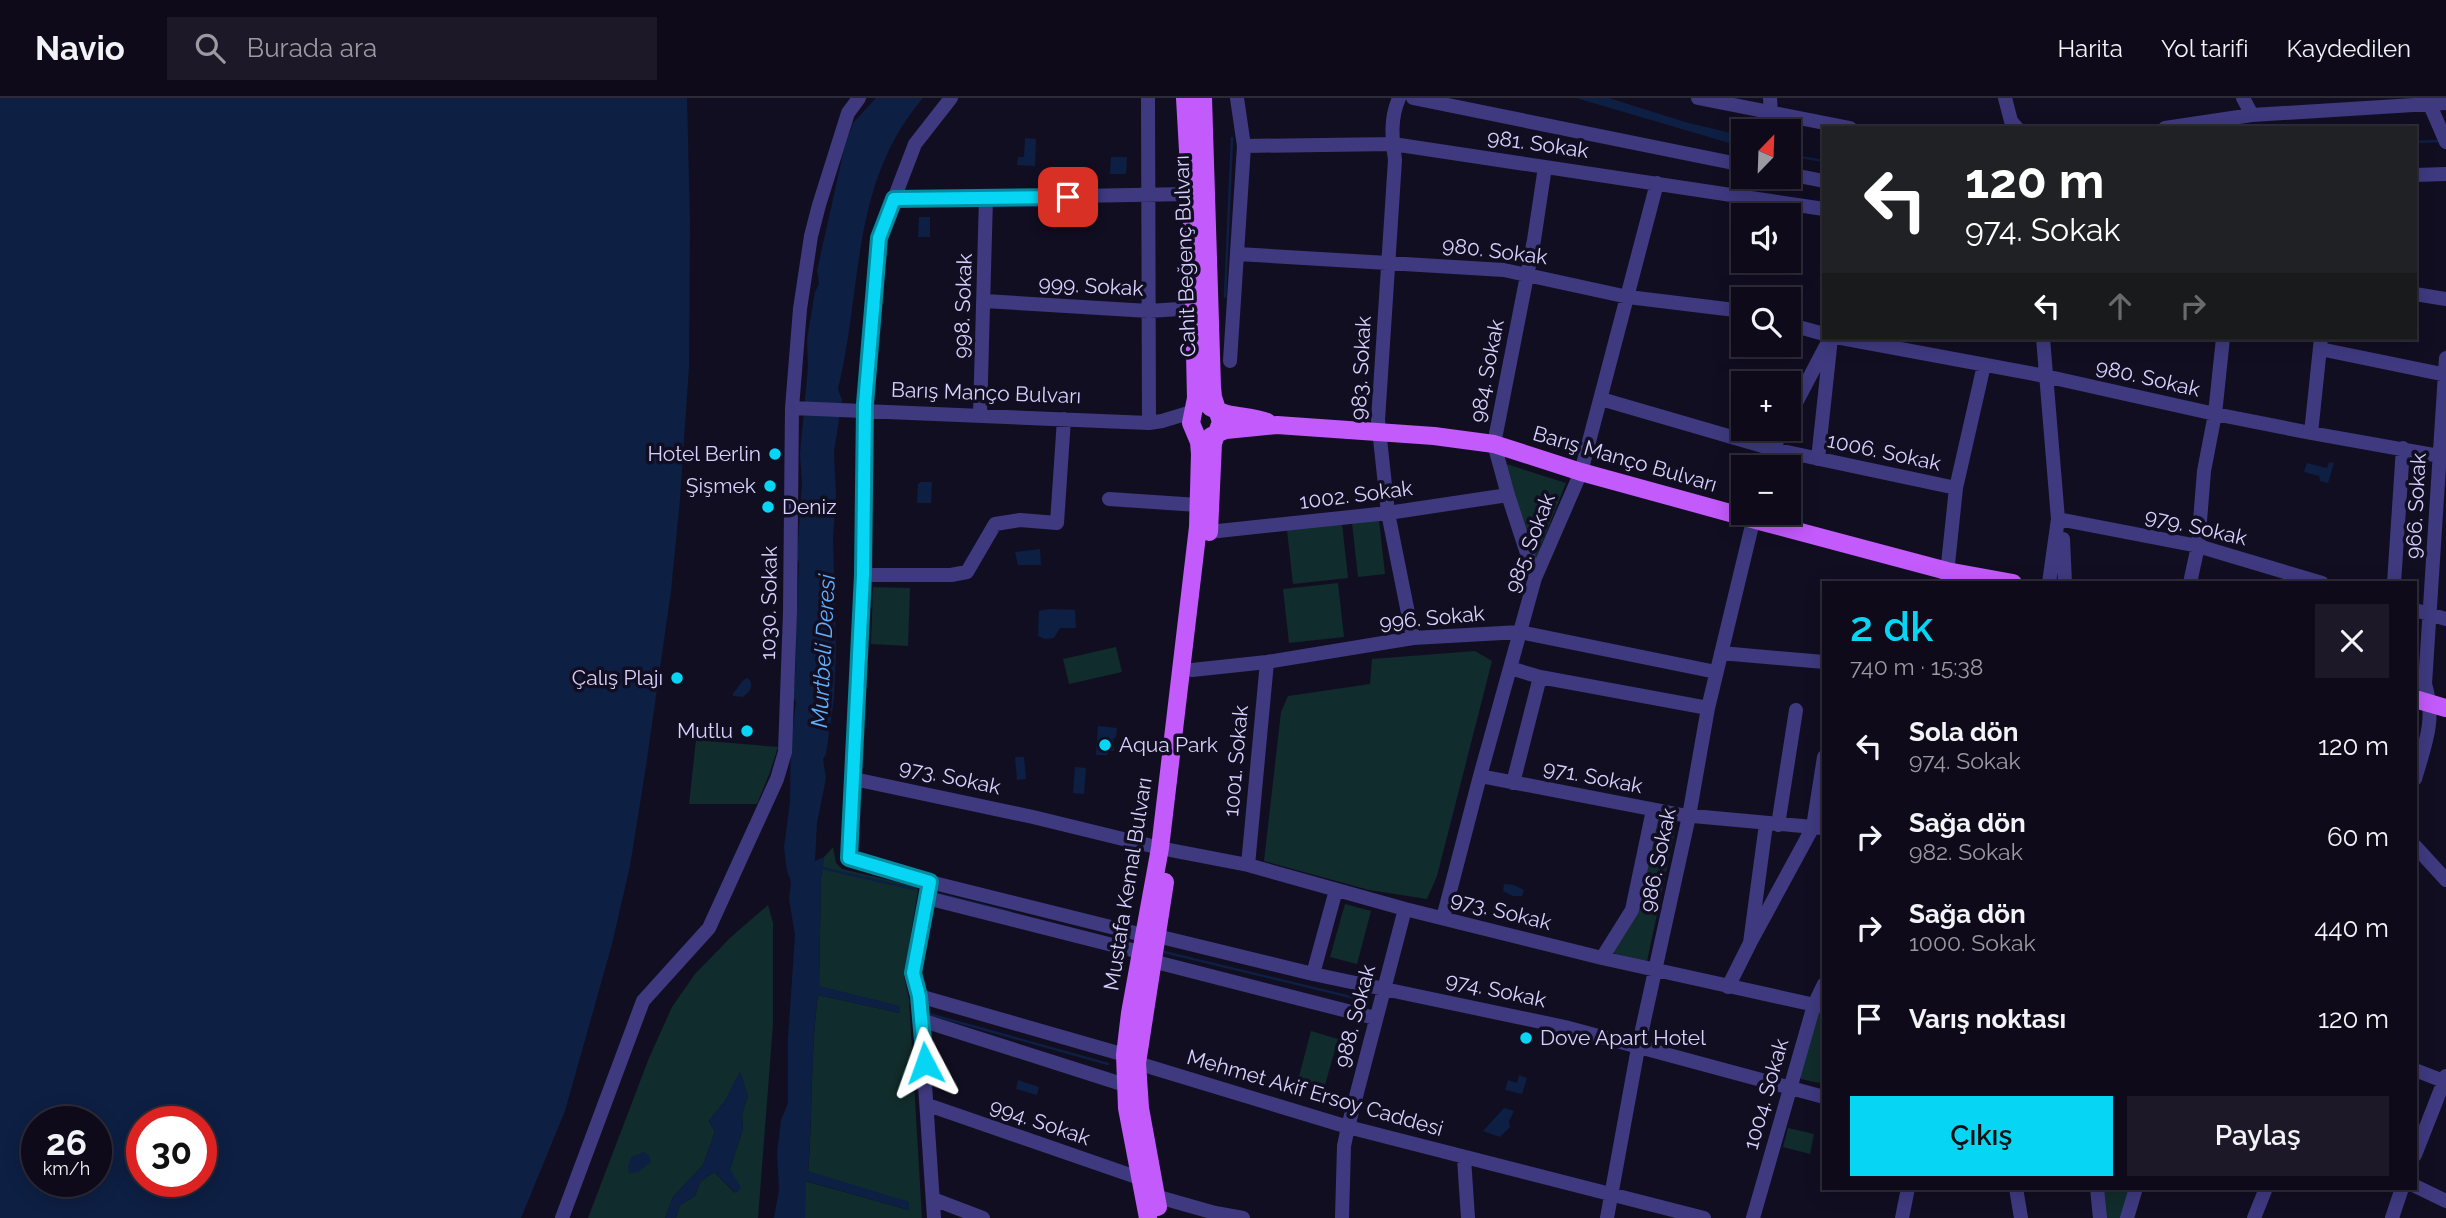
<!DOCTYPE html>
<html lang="tr">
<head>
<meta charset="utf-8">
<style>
	body { margin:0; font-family:Raleway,sans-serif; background:#1c1827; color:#f1f3f6; height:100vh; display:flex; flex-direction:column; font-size:26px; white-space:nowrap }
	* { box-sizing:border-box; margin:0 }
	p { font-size:23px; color:#9b9aa2 }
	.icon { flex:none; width:38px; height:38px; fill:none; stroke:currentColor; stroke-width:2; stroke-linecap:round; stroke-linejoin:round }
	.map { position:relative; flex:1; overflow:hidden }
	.side { position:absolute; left:1822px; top:483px; width:595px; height:609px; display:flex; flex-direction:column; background:#0e0a1a; border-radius:0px; box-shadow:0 4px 18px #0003,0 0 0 2px #2e2b39 }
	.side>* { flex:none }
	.top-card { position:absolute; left:1822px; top:28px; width:595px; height:214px; border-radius:0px; box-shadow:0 4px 18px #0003,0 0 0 2px #2e2b39; background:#202124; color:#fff; overflow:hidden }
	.needle { width:46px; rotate:23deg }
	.buttons { position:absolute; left:1731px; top:21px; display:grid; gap:14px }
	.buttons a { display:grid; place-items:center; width:70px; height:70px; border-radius:0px; background:#0e0a1a; box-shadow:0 4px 18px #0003,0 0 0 2px #2e2b39; font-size:35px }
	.speed { position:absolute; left:21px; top:1008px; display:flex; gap:14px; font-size:35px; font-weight:700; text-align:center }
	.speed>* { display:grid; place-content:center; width:91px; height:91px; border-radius:50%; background:#0e0a1a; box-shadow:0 4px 18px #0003,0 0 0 2px #2e2b39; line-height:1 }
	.speed small { font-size:18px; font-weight:400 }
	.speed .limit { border:10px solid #d22; background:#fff; color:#111 }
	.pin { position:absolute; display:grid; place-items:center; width:60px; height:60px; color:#fff; margin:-30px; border-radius:14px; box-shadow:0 4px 10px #0006 }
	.me { position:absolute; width:77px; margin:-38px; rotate:356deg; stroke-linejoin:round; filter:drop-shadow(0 0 5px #0008) }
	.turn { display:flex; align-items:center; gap:24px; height:147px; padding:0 28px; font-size:32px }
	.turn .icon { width:91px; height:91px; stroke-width:2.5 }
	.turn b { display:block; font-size:49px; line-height:60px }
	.lanes { display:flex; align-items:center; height:66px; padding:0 28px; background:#0003; justify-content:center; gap:35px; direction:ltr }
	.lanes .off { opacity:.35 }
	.round { display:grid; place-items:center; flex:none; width:74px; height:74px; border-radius:0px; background:#1c1827 }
	.headline { display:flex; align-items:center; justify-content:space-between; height:119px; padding:0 28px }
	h1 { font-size:42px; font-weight:600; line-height:52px; color:#06d6f4 }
	.primary-button { display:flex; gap:14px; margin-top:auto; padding:14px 28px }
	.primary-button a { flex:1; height:80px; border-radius:0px; background:#06d6f4; color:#111; font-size:28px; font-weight:600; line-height:80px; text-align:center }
	.primary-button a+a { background:#1c1827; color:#f1f3f6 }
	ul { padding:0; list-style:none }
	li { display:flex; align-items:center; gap:21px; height:91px; padding:0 28px }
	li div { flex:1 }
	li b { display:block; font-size:26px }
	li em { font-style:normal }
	header { display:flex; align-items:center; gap:42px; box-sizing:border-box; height:98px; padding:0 35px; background:#0e0a1a; border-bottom:2px solid #2e2b39 }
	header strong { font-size:33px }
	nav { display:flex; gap:38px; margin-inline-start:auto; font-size:24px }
	.search { width:490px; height:63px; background:#1c1827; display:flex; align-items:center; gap:18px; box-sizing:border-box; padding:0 24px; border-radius:0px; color:#9b9aa2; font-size:26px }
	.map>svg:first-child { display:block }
</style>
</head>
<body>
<header>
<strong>Navio</strong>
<div class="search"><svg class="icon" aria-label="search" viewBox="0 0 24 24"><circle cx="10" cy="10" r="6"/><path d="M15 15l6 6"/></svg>Burada ara</div>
<nav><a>Harita</a><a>Yol tarifi</a><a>Kaydedilen</a></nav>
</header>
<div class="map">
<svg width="2446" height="1120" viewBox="0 0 2446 1120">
	<rect width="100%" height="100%" fill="#120e22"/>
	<!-- green -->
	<path fill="#112c2c" d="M1503 365 1566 385 1535 463Z
		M1379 422 1385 476 1358 479 1352 425Z
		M1342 426 1348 480 1293 486 1287 432Z
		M1338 485 1344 539 1289 545 1283 491Z
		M873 489 910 490 908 548 871 546Z
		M1116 549 1122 574 1069 586 1063 561Z
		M1475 553 1492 563 1437 778 1427 801 1369 792 1264 763 1281 614 1288 598 1370 586 1372 561Z
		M696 642 778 649 770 674 757 706H689Z
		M1657 720 1677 723 1647 863 1613 855 1630 827Z
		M833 749 836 765 842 771 914 788 918 792 904 878 909 901 922 1120H805V1083L909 1112 908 1104 808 1074C813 1015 810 956 818 897L900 915 899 908 819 889 821 779 824 759Z
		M1345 806 1371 813 1357 866 1330 859Z
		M768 807 773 825V926L758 1120H676L680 1107 695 1098 700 1084 714 1074 735 1095 730 1071 743 1031 742 1016 748 998 740 974 725 1003 709 1023 715 1034 703 1067 673 1099 665 1120H588L649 960 672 909 695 876 731 839Z
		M1823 911V978L1819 985 1801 981 1800 974 1811 919Z
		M1311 933 1338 941 1323 994 1297 986Z
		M1788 1030 1814 1036 1810 1056 1783 1049Z
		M2101 1090H2130L2120 1120H2106Z"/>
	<!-- water -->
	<path fill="#0d1f43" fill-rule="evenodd" d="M0 0H687L690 127 689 269 680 401 671 493 646 668 630 768 612 846 565 1013 521 1120H0ZM37 1024H96V1083H37ZM142 1024H201V1083H142Z
		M876 0H923C850 85 863 189 838 291L842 302 834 354 836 398 833 439 836 552 834 600 826 656 823 661 826 680 817 725 815 763 824 759 821 779 819 888 900 908V915L818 897C810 956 813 1015 808 1073L909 1104V1112L806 1083 805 1120H774L779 1091 777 1055 781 1022 788 1005V940L795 837 789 801 791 784 787 773 784 749 790 704 791 644 796 604 793 600C795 593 797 539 796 534L799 466 797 459 802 385 800 356 808 269 807 241 815 194 819 186 817 173 844 51 853 25Z
		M1576 0H1609L1685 24 1743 38V49Z
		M1025 40 1036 41 1035 68 1017 67 1018 59H1024Z
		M1111 59H1127L1126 76H1110Z
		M919 119H930V139H918Z
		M2329 364 2334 365 2328 385 2320 383 2319 378 2304 374 2307 365 2327 370Z
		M921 384H932L931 405H917L918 386Z
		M1040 451 1041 467H1018L1015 454Z
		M1049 511 1075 512 1076 530H1060L1054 540 1045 541 1038 538 1039 513Z
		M747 580 750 582C753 590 750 593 743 599L733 598V595C739 590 740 583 747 580Z
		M1098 628 1117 630 1116 639 1113 641 1114 653H1110L1107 657H1096Z
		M1015 659H1024L1026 681 1017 682Z
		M1075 669 1086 670 1084 696 1073 695Z
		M1504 786 1514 787 1524 792 1522 798H1513L1503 793Z
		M740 973 748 998 742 1016 743 1031 730 1071 741 1090 736 1095 714 1074 700 1084 695 1098 680 1107 676 1120H665L673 1099 703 1067 715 1034 709 1023 725 1003Z
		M1519 977 1527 980 1522 996 1505 992 1508 982 1517 985Z
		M1018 982 1039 989 1037 997 1016 991Z
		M1504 1010 1514 1013 1509 1023 1510 1029 1500 1039 1483 1033Z
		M644 1054 649 1058 651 1064 638 1074 629 1075 628 1069 631 1059Z"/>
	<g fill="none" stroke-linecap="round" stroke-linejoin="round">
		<!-- stream -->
		<path stroke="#0d1f43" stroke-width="2.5" d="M2415 44 2439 43
			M1788 57 1824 63
			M1225 199 1232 40
			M822 770 914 791
			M938 796 1010 814
			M1114 840 1128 843
			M1164 854 1363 902
			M929 916 1108 966"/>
		<!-- minor -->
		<path stroke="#3f3a80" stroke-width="14" d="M951 0 915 46 879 140 865 306 863 477 849 760 930 784 1143 837
			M1148 0 1149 325
			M1399 0C1390 21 1392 39 1395 62L1378 322 1388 415 1413 540
			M1413 0 1743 67
			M1698 0 1850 30
			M1770 0 1771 15
			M2005 0 2011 23 2017 30
			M2243 0 2252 17
			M2427 0 2446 44
			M2165 30 2252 17 2446 5
			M1244 48 1393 46 1824 111
			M1788 76 1824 83
			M2415 77 2446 76
			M894 101 1190 96
			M1238 156 1504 172 1628 199 1743 213
			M2415 196 2446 201
			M985 203 1149 213 1194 210
			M1788 226 1824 236
			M1841 240 2045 278 2215 316 2311 335 2446 359
			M2043 240 2058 421 2049 485
			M2320 251 2446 277
			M1230 263 1244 48 1237 0
			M1601 301 1773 351 1956 390
			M792 310 1149 325 1162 323 1195 313
			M980 317 986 100
			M1788 320 1828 244
			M2311 335 2321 240
			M1818 361 1831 240
			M1768 369 1773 351 1783 331
			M1109 401 1198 407
			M2058 421 2198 448 2322 485
			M1209 434 1388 415 1508 397
			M2063 441 2065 485
			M863 477H951L967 474 995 426 1020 422 1057 425 1064 321
			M1535 480 1508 397 1494 346 1534 142 1545 69
			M1946 485 1956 390 1984 267
			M2190 485 2198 448 2204 373 2215 316 2223 240
			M2394 485 2403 350
			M2415 512 2446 521
			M1721 555 1824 564
			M1510 570 1540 579 1708 610
			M1192 572 1267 564 1413 540 1520 534 1716 574
			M1480 678 1682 717 1824 730
			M854 681 1033 719 1160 750
			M2415 681C2425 646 2436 622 2425 586L2446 260
			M1513 685 1540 579
			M1778 727 1796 612
			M2415 748 2446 782
			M1170 752 1248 767 1405 811 1602 860 1824 909
			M1248 767 1267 564
			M930 784 913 875 919 898 934 1120
			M927 800 1140 854
			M1443 820 1480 678 1535 480 1581 374 1657 85
			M1157 838 1313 876 1565 929 1824 999
			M1750 845 1813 729 1824 659
			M1602 860 1632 812 1653 712
			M1152 863 1375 920
			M1313 876 1336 792
			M1728 889 1750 845 1766 726
			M919 898 1125 957 1137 965 1348 1029 1704 1120
			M921 922 1125 987 1129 979
			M2415 972 2446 984
			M928 1007 1139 1080
			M2415 1057 2446 978
			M1464 1060 1468 1120
			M2415 1088 2446 1103
			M2016 1090 2021 1120
			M2097 1090 2100 1120
			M1155 1098 1215 1115 1243 1120
			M933 1101 983 1120
			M562 1120 643 903 709 830 777 681 785 654 790 514 792 310 800 211 811 138 819 107 848 15 859 0
			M1342 1120 1344 1048 1348 1029 1405 811
			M1607 1120 1638 950 1689 718 1708 610 1755 415
			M1753 1120 1814 907 1824 886
			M1902 1120 1908 1090
			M2127 1120 2136 1090
			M2254 1120 2266 1090
			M2392 1120 2402 1090"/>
		<!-- major -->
		<path stroke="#c35afb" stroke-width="18" d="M1203 0 1212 289 1213 299 1221 324 1213 345 1209 434
			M1210 309C1228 320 1249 317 1267 324
			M1211 338 1226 332 1277 327 1434 338 1494 346 1581 374 1763 424 1947 473 2013 485
			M2415 601 2446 610
			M1158 1109 1140 1010 1137 965 1165 784
			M1148 1120 1127 1010 1125 957 1130 915 1160 750 1198 429 1200 356 1199 344 1191 325 1196 300 1192 122 1185 0"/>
	</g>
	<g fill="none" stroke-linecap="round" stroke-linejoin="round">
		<!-- route casing -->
		<g stroke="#048b9f" stroke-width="18">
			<path id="route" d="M925 965 919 898 913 875 930 784 849 760 863 477 865 306 879 140 894 101 1068 99"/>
		</g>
		<!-- route -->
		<use href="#route" stroke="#06d6f4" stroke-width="12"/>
	</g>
	<!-- markers -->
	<g fill="#06d6f4" stroke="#120e22" stroke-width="2.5">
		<circle cx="775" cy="356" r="7"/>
		<circle cx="770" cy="388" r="7"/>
		<circle cx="768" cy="409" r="7"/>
		<circle cx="677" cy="580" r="7"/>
		<circle cx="747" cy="633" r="7"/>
		<circle cx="1105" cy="647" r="7"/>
		<circle cx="1526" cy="940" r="7"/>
	</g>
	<g text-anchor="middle" stroke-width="7" stroke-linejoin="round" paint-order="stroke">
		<!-- street labels -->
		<g font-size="21" fill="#d7d1fe" stroke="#120e22">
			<text transform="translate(1538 46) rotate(8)" y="7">981. Sokak</text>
			<text transform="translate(1495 153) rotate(7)" y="7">980. Sokak</text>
			<text transform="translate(1185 158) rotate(-92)" y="7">Cahit Beğenç Bulvarı</text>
			<text transform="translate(1091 188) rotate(3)" y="7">999. Sokak</text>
			<text transform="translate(963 208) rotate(-88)" y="7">998. Sokak</text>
			<text transform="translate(1361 270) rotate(-87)" y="7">983. Sokak</text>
			<text transform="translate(1487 273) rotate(-79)" y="7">984. Sokak</text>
			<text transform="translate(2148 280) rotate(13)" y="7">980. Sokak</text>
			<text transform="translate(986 295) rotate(2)" y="7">Barış Manço Bulvarı</text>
			<text transform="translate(1884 354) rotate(12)" y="7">1006. Sokak</text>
			<text transform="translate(1625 361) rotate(16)" y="7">Barış Manço Bulvarı</text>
			<text transform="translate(1356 397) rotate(-7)" y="7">1002. Sokak</text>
			<text transform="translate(2416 408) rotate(-87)" y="7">966. Sokak</text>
			<text transform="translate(2196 429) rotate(13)" y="7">979. Sokak</text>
			<text transform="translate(1530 445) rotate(-69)" y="7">985. Sokak</text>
			<text transform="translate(769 505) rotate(-89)" y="7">1030. Sokak</text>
			<text transform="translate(1432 520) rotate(-5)" y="7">996. Sokak</text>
			<text transform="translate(1236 663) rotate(-85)" y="7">1001. Sokak</text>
			<text transform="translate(950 679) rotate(12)" y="7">973. Sokak</text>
			<text transform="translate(1593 679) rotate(11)" y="7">971. Sokak</text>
			<text transform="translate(1658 762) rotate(-78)" y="7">986. Sokak</text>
			<text transform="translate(1128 786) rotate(-81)" y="7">Mustafa Kemal Bulvarı</text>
			<text transform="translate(1501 813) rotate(14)" y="7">973. Sokak</text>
			<text transform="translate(1496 892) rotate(12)" y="7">974. Sokak</text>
			<text transform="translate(1355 918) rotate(-75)" y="7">988. Sokak</text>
			<text transform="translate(1315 995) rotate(16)" y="7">Mehmet Akif Ersoy Caddesi</text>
			<text transform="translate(1766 996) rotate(-74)" y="7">1004. Sokak</text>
			<text transform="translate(1040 1024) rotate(19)" y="7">994. Sokak</text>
		</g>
		<!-- poi labels -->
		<g font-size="21" fill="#d7d1fe" stroke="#120e22" text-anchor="end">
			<text x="761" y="363">Hotel Berlin</text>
			<text x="756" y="395">Şişmek</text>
			<text x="782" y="416" text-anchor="start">Deniz</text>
			<text x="663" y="587">Çalış Plajı</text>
			<text x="733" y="640">Mutlu</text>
			<text x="1119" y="654" text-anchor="start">Aqua Park</text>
			<text x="1540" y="947" text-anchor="start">Dove Apart Hotel</text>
		</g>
		<!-- water labels -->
		<g font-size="23" font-style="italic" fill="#61b0fb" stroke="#120e22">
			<text transform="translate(823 553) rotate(-87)" y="8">Murtbeli Deresi</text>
		</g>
	</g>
</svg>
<div class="buttons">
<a><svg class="needle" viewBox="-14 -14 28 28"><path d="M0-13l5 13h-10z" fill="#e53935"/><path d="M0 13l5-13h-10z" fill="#9b9aa2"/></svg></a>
<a><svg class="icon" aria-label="sound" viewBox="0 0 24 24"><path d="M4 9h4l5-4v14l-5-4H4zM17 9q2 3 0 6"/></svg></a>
<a><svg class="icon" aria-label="search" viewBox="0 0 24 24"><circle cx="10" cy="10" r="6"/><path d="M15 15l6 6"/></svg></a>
<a>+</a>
<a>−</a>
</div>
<div class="speed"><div>26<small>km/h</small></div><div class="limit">30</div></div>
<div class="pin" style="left:1068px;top:99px;background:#d93025"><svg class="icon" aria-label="arrive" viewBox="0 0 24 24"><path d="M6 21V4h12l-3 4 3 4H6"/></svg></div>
<svg class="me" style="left:925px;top:965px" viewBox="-20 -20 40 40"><path d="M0-17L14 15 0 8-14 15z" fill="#06d6f4" stroke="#fff" stroke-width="4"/></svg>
<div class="top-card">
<div class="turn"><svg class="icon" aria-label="left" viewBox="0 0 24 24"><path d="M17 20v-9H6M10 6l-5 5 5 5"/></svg><div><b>120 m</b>974. Sokak</div></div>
<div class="lanes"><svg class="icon" aria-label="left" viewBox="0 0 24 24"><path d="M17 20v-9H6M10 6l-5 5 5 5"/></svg><svg class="icon off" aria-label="ahead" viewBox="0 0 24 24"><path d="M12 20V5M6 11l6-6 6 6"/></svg><svg class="icon off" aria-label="right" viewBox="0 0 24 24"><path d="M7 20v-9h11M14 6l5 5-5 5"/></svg></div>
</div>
<section class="side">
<div class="headline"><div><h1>2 dk</h1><p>740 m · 15:38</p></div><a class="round"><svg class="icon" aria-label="close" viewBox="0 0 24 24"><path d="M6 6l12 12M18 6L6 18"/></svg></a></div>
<ul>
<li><svg class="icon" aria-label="left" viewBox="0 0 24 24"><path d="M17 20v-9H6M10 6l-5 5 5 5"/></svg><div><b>Sola dön</b><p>974. Sokak</p></div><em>120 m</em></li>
<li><svg class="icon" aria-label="right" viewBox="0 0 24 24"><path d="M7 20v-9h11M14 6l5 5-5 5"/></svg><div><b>Sağa dön</b><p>982. Sokak</p></div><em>60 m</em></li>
<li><svg class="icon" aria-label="right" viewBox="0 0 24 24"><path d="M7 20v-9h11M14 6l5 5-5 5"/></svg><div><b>Sağa dön</b><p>1000. Sokak</p></div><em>440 m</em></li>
<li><svg class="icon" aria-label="arrive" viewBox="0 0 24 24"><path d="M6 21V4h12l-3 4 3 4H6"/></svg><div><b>Varış noktası</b></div><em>120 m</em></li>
</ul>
<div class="primary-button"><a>Çıkış</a><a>Paylaş</a></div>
</section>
</div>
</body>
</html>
